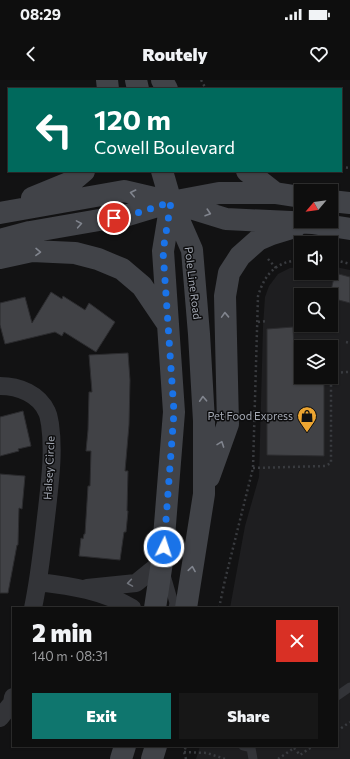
<!DOCTYPE html>
<html lang="en">
<head>
<meta charset="utf-8">
<style>
	body { margin:0; font-family:Commissioner,sans-serif; background:#171717; color:#f1f3f6; height:100vh; display:flex; flex-direction:column; font-size:15px; white-space:nowrap }
	* { box-sizing:border-box; margin:0 }
	p { font-size:13px; color:#9b9c9e }
	.icon { flex:none; width:22px; height:22px; fill:none; stroke:currentColor; stroke-width:2; stroke-linecap:round; stroke-linejoin:round }
	.map { position:relative; flex:1; overflow:hidden }
	.drawer { position:absolute; left:12px; top:527px; width:326px; height:140px; display:flex; flex-direction:column; background:#0e0e0e; border-radius:0px; box-shadow:0 1px 3px #0004,0 0 0 1px #2e2e2e }
	.drawer>* { flex:none }
	.banner { position:absolute; left:8px; top:8px; width:334px; height:84px; border-radius:0px; box-shadow:0 1px 3px #0004,0 0 0 1px #2e2e2e; background:#00695c; color:#fff; overflow:hidden }
	.needle { width:26px; rotate:241deg }
	.fabs { position:absolute; left:294px; top:104px; display:grid; gap:8px }
	.fabs a { display:grid; place-items:center; width:44px; height:44px; border-radius:0px; background:#0e0e0e; box-shadow:0 1px 3px #0004,0 0 0 1px #2e2e2e; font-size:20px }
	.pin { position:absolute; display:grid; place-items:center; width:34px; height:34px; color:#fff; margin:-17px; border:2px solid #fff; border-radius:50%; box-shadow:0 1px 4px #0007 }
	.me { position:absolute; width:44px; margin:-22px; rotate:4deg; stroke-linejoin:round; filter:drop-shadow(0 0 3px #0008) }
	.turn { display:flex; align-items:center; gap:14px; height:84px; padding:0 20px; font-size:18px }
	.turn .icon { width:52px; height:52px; stroke-width:2.5 }
	.turn b { display:block; font-size:28px; line-height:34px }
	.round { display:grid; place-items:center; flex:none; width:42px; height:42px; border-radius:0px; background:#171717 }
	.headline { display:flex; align-items:center; justify-content:space-between; height:68px; padding:0 20px }
	h1 { font-size:24px; font-weight:800; line-height:30px }
	.primary-button { display:flex; gap:8px; margin-top:auto; padding:8px 20px }
	.primary-button a { flex:1; height:46px; border-radius:0px; background:#0f766e; color:#fff; font-size:16px; font-weight:800; line-height:46px; text-align:center }
	.primary-button a+a { background:#171717; color:#f1f3f6 }
	.status { display:flex; justify-content:space-between; align-items:center; height:28px; padding:0 20px; background:#0e0e0e; direction:ltr }
	.status svg { height:11px; fill:currentColor }
	header { display:flex; justify-content:space-between; align-items:center; height:52px; padding:0 20px; background:#0e0e0e; font-size:18px; font-weight:800 }
	.map>svg:first-child { display:block }
</style>
</head>
<body>
<div class="status"><b>08:29</b><svg viewBox="0 0 49 12"><path d="M0 12V9h3v3zM5 12V6h3v6zM10 12V3h3v9zM15 12V0h3v12zM26 1h20v11H26zM47 4h2v5h-2z"/></svg></div>
<header><svg class="icon" aria-label="back" viewBox="0 0 24 24"><path d="M15 5l-7 7 7 7"/></svg>Routely<svg class="icon" aria-label="heart" viewBox="0 0 24 24"><path d="M12 20l-8-8c-3-5 5-10 8-4 3-6 11-1 8 4z"/></svg></header>
<div class="map">
<svg width="350" height="679" viewBox="0 0 350 679">
	<rect width="100%" height="100%" fill="#121213"/>
	<!-- built -->
	<path fill="#1e1e20" fill-rule="evenodd" d="M331 186 350 190V679H196L200 666H337V528H230L245 446 259 397 263 247 265 217 269 206 278 194 290 188 301 187V193H331ZM301 215H331V245H301ZM301 267H331V297H301Z"/>
	<!-- building -->
	<path fill="#414246" stroke="#2c2c2f" d="M335 193 350 197V223L331 218 330 215Z
		M51 212 62 219 63 216 85 230 89 223 115 242 96 272 64 252 62 256 55 252 5 264 0 245V223L25 217 32 243Z
		M293 247 294 271H301V297H324V376L267 375V249Z
		M128 273 130 300 129 345 125 391H128L127 431H128L126 452H124L120 480 79 476 81 458 83 459 84 454H85L88 406H90L91 371H86L88 350 89 312H92L89 275Z
		M23 331 31 366 18 369 19 371 0 376V337Z
		M0 394 25 396 22 429 19 428 18 465H17L8 513H0Z"/>
	<g fill="none" stroke-linecap="round" stroke-linejoin="round">
		<!-- path -->
		<path stroke="#393b3f" stroke-width="2.5" stroke-dasharray="2 3" stroke-linecap="butt" d="M201 0 206 9
			M341 87 350 88
			M268 179 276 188
			M331 179 350 184
			M258 242 267 241
			M346 262 350 263
			M331 293 348 292 350 290
			M253 388 325 386 331 383V297
			M219 528 225 500 253 388 258 216C265 193 277 181 301 180
			M337 651 350 642
			M294 668 300 675 313 666
			M184 672 207 673 225 679
			M186 679 184 672 186 666
			M278 679 294 668 293 666"/>
		<!-- lane -->
		<path stroke="#333438" stroke-width="9" d="M166 495 174 523 173 528
			M337 616 350 607
			M243 666 251 668 253 679"/>
		<!-- street -->
		<path stroke="#333438" stroke-width="18" d="M0 306C19 306 39 314 47 332 49 336 49 340 50 344 54 372 50 401 47 429 43 462 40 495 33 528
			M39 502C71 506 104 511 132 528
			M87 508 136 503 162 482
			M0 638 12 623 13 617"/>
		<!-- secondary -->
		<path stroke="#414348" stroke-width="22" d="M107 0 108 9
			M136 0 138 9
			M162 0 167 9
			M162 91 171 122 192 170 199 254 204 341V414L186 528
			M247 91 275 113
			M32 118 71 102 84 91
			M331 121 350 123
			M0 133 124 111 171 122 226 139 312 143 350 149
			M0 160 30 152 128 135 171 122 219 113H275L301 117
			M0 178 32 171 75 173 98 179 122 189 142 206 167 243
			M209 397 228 344 225 216 229 193 240 176 258 160 272 154 295 147
			M155 528 162 482 174 332 163 171 171 122
			M121 679 125 666
			M152 679 156 666"/>
	</g>
	<!-- one-way arrows -->
	<defs><path id="oneway-chevron" d="M-2-3.5L2.5 0L-2 3.5" fill="none" stroke-width="1.6" stroke-linecap="round" stroke-linejoin="round"/></defs>
	<g stroke="#81858e">
		<use href="#oneway-chevron" transform="translate(133 113) rotate(-168)"/>
		<use href="#oneway-chevron" transform="translate(208 133) rotate(18)"/>
		<use href="#oneway-chevron" transform="translate(79 144) rotate(-10)"/>
		<use href="#oneway-chevron" transform="translate(38 172) rotate(1)"/>
		<use href="#oneway-chevron" transform="translate(225 235) rotate(-92)"/>
		<use href="#oneway-chevron" transform="translate(203 319) rotate(-93)"/>
		<use href="#oneway-chevron" transform="translate(221 364) rotate(-70)"/>
		<use href="#oneway-chevron" transform="translate(192 489) rotate(-81)"/>
	</g>
	<use stroke="#71747c" href="#oneway-chevron" transform="translate(130 503) rotate(171)"/>
	<g fill="none" stroke-linecap="round" stroke-linejoin="round">
		<!-- route -->
		<path stroke="#1a73e8" stroke-width="7" stroke-dasharray="0 12.6" d="M114 138 128 136 171 122 163 171 174 332 164 467"/>
	</g>
	<!-- icons -->
	<defs>
		<g id="shop-pin" transform="scale(1)"><path d="M0 17L-7.5 6A9.5 9.5 0 1 1 7.5 6Z" fill="#eca531" stroke="#0d0d0e"/><path d="M-5-2.5h2.3a2.7 3.5 0 0 1 5.4 0H5L5.5 6h-11ZM-1.5-2.5h3a1.5 2.3 0 0 0-3 0Z" fill="#111"/></g>
	</defs>
	<g fill-rule="evenodd">
		<use href="#shop-pin" x="307" y="336"/>
	</g>
	<g text-anchor="middle" stroke-width="3" stroke-linejoin="round" paint-order="stroke">
		<!-- street labels -->
		<g font-size="11" fill="#a4a9b4" stroke="#0d0d0e">
			<text transform="translate(193 203) rotate(83)" y="4">Pole Line Road</text>
			<text transform="translate(49 388) rotate(-87)" y="4">Halsey Circle</text>
		</g>
		<!-- poi labels -->
		<g font-size="11" fill="#a4a9b4" stroke="#0d0d0e" text-anchor="end">
			<text x="293" y="340">Pet Food Express</text>
		</g>
	</g>
</svg>
<div class="fabs">
<a><svg class="needle" viewBox="-14 -14 28 28"><path d="M0-13l5 13h-10z" fill="#e53935"/><path d="M0 13l5-13h-10z" fill="#9b9c9e"/></svg></a>
<a><svg class="icon" aria-label="sound" viewBox="0 0 24 24"><path d="M4 9h4l5-4v14l-5-4H4zM17 9q2 3 0 6"/></svg></a>
<a><svg class="icon" aria-label="search" viewBox="0 0 24 24"><circle cx="10" cy="10" r="6"/><path d="M15 15l6 6"/></svg></a>
<a><svg class="icon" aria-label="layers" viewBox="0 0 24 24"><path d="M12 4l9 5-9 5-9-5zM3 14l9 5 9-5"/></svg></a>
</div>
<div class="pin" style="left:114px;top:138px;background:#d93025"><svg class="icon" aria-label="arrive" viewBox="0 0 24 24"><path d="M6 21V4h12l-3 4 3 4H6"/></svg></div>
<svg class="me" style="left:164px;top:467px" viewBox="-20 -20 40 40"><circle r="17" fill="#1a73e8" stroke="#fff" stroke-width="3"/><path d="M0-11L8 9 0 5-8 9z" fill="#fff"/></svg>
<div class="banner">
<div class="turn"><svg class="icon" aria-label="left" viewBox="0 0 24 24"><path d="M17 20v-9H6M10 6l-5 5 5 5"/></svg><div><b>120 m</b>Cowell Boulevard</div></div>
</div>
<section class="drawer">
<div class="headline"><div><h1>2 min</h1><p>140 m · 08:31</p></div><a class="round" style="background:#d93025;color:#fff"><svg class="icon" aria-label="close" viewBox="0 0 24 24"><path d="M6 6l12 12M18 6L6 18"/></svg></a></div>
<div class="primary-button"><a>Exit</a><a>Share</a></div>
</section>
</div>
</body>
</html>
